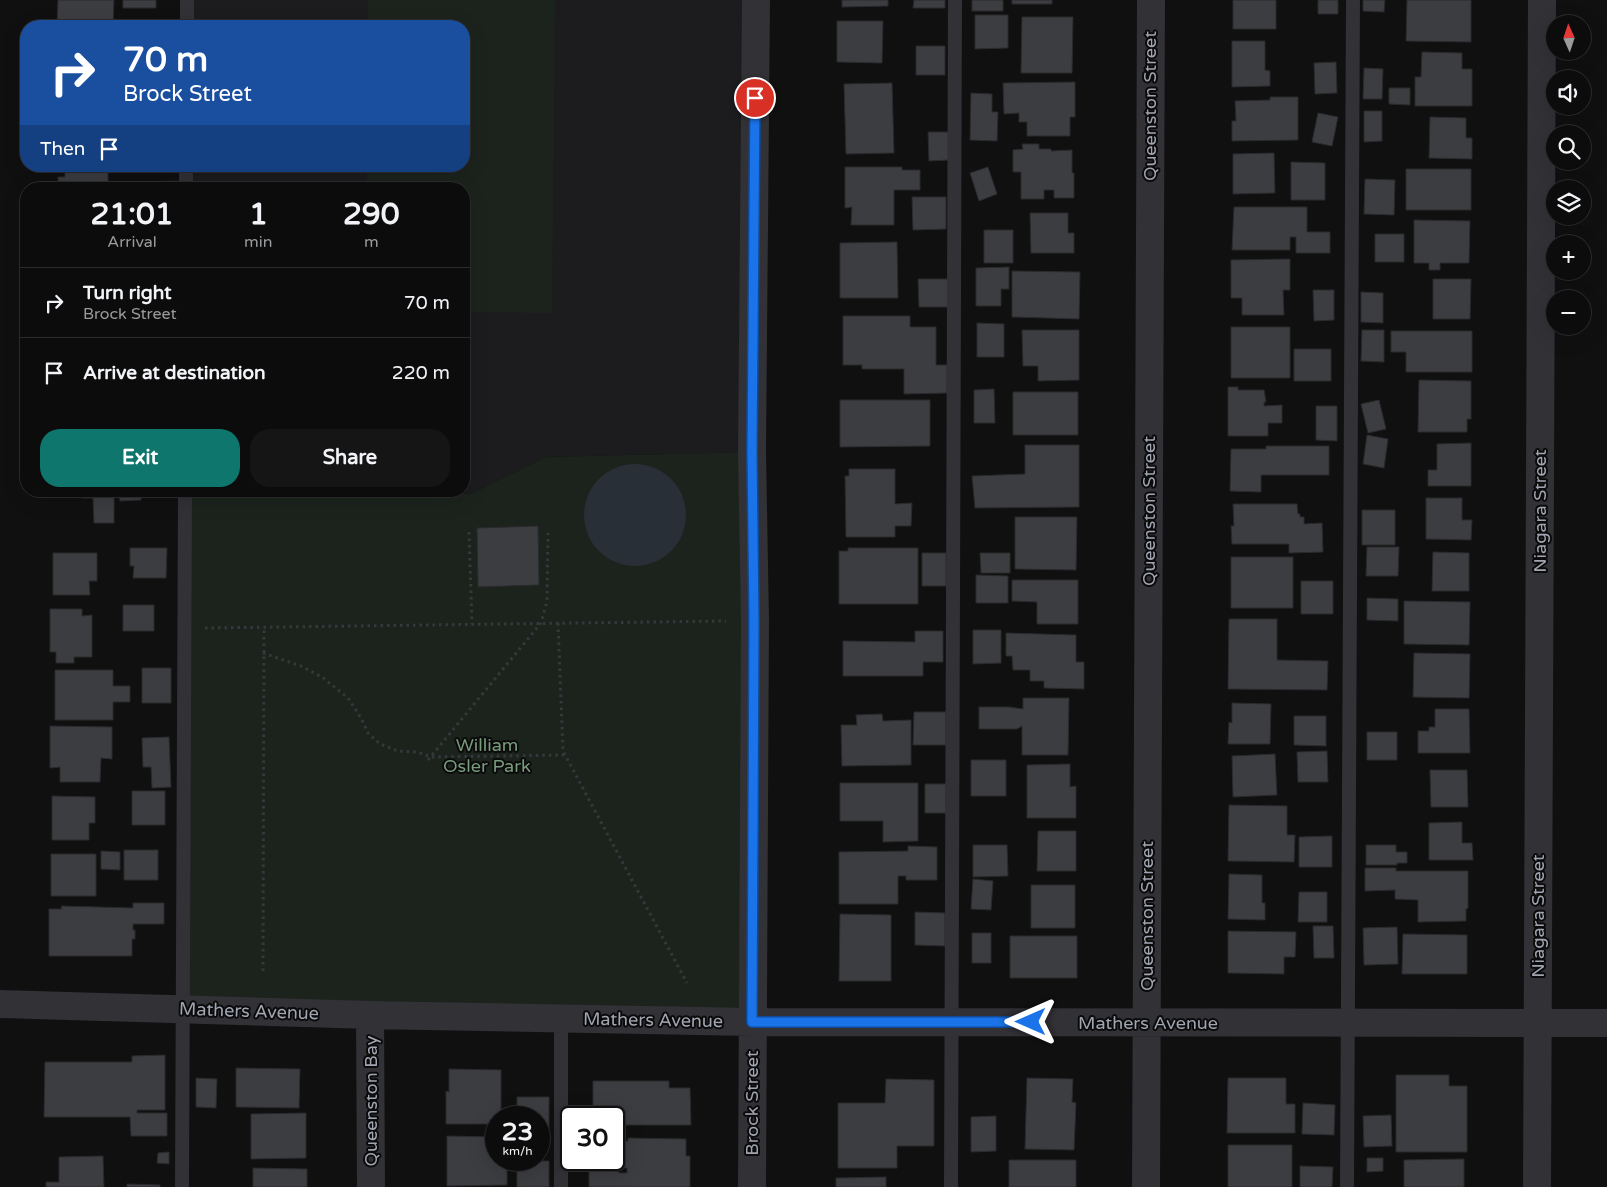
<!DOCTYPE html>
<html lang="en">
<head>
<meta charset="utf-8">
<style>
	body { margin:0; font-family:"Varela Round",sans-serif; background:#151516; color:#f1f3f6; height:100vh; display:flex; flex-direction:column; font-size:19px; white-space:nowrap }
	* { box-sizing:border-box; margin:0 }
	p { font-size:16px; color:#9a9b9d }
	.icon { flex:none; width:28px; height:28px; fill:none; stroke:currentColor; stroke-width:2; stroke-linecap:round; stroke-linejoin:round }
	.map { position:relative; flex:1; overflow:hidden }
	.details { position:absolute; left:20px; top:182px; width:450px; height:315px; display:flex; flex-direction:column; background:#0c0c0d; border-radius:20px; box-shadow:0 5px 20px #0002,0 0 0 1px #2c2c2e }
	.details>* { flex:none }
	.top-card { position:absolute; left:20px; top:20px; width:450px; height:152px; border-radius:20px; box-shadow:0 5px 20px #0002,0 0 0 1px #2c2c2e; background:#1a4fa0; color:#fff; overflow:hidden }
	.needle { width:32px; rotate:357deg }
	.fabs { position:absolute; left:1546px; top:15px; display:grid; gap:10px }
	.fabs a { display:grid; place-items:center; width:45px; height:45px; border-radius:50%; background:#0c0c0d; box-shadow:0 5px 20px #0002,0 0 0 1px #2c2c2e; font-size:25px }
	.speed { position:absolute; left:485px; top:1106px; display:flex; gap:10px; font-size:25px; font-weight:700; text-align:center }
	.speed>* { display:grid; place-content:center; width:65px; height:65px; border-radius:50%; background:#0c0c0d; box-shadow:0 5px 20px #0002,0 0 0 1px #2c2c2e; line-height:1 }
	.speed small { font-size:12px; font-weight:400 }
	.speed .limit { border:2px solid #111; border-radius:8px; background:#fff; color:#111 }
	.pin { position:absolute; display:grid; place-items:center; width:42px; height:42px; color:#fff; margin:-21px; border:2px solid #fff; border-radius:50%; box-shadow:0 1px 5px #0007 }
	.me { position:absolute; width:55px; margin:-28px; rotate:270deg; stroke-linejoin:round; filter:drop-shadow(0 0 4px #0008) }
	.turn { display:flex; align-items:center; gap:18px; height:105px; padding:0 20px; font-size:22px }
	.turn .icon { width:65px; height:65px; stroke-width:2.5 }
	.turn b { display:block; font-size:35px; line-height:42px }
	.then { display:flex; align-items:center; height:48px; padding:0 20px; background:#0003; gap:10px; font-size:19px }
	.eta { display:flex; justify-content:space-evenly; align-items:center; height:85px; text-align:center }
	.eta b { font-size:30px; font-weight:700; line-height:35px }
	.button { display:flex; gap:10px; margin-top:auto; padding:10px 20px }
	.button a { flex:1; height:58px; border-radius:20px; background:#0f766e; color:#fff; font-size:20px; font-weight:700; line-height:58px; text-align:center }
	.button a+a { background:#151516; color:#f1f3f6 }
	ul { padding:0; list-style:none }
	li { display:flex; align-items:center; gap:15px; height:70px; padding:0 20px; border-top:1px solid #2c2c2e }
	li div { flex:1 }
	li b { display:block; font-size:19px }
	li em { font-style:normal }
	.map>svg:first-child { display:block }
</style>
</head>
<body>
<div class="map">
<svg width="1607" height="1187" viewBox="0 0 1607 1187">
	<rect width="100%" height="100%" fill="#101011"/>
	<!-- built -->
	<path fill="#1c1c1e" d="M187 0H756L752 452 546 457 470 494 360 491H464V189H186V166H464V26H187Z"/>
	<!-- green -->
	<path fill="#1c231d" d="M368 0H555L552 313 464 312V189H367V166H464V26H368Z
		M752 452V1022L183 1009 185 491H360L470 494 546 457Z"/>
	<!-- water -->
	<path fill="#292f36" d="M584 515a51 51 0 1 1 102 0a51 51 0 1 1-102 0Z"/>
	<!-- building -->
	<path fill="#3c3d41" stroke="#2a2a2d" d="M58 0H114L113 26H57Z
		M123 0H156V8H123Z
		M842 0H888V6L842 7Z
		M914 0H945V8H913Z
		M972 0H1003V11H972Z
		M1012 0H1052V4H1012Z
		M1233 0H1276V29H1233Z
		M1318 0H1338V14H1318Z
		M1363 0H1385L1384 12 1363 11Z
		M1407 0H1471V42L1406 41Z
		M975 15H1008V48L975 49Z
		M1022 17H1073L1072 73H1021Z
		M837 21H883L882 63 837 62Z
		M1232 41H1265V70L1270 71V86L1232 87Z
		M916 46H945V75H916Z
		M1422 52 1462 53V69H1472V106H1415V77H1421Z
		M1336 62 1337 93 1315 94 1314 63Z
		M1364 68 1383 69 1382 99H1363Z
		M1075 82V117H1070V136H1027V122H1019V113L1004 114 1003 83Z
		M892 83 894 153 846 154 844 84Z
		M1389 88H1410V105L1389 104Z
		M971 93 992 94V112H998L997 141 970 140Z
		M1270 97H1298V140L1232 141V121H1236L1235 101 1270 100Z
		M1364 111H1382V141L1364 142Z
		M1318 113 1338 117 1332 146 1312 142Z
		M1430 117 1466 118V138H1472V159L1429 158Z
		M928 132H949V160L929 161Z
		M1022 144H1039V149H1051V151L1072 150V173H1074V198H1054V190H1044V199H1021V172H1013V150L1023 149Z
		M1274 153 1275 193 1233 194V154Z
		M1291 162 1325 163V200H1291Z
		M65 166H108V189H58V177H65Z
		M845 167H902V170H920V190H894V225H851L852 207 845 208Z
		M988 167 997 194 979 201 970 173Z
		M1406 169H1471V210H1406Z
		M1365 179 1395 180 1394 215 1364 214Z
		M177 181V189H149V182Z
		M912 197H946V229L913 230Z
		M1234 207H1307V232H1330V253H1296V237H1290V250H1232Z
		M1030 213H1068V233H1074V253H1031Z
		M1414 220 1470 221 1469 263H1440V270H1429V263H1414Z
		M984 230H1013V263H984Z
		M1375 234H1404V262H1375Z
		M897 242 898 298H840V243Z
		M1290 259V290H1283L1284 315H1242V298H1231V260Z
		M1009 267V289H1001V306H976V268Z
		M1012 271 1080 272 1079 319 1012 317Z
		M918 279H948V307H919Z
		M1433 279H1471L1470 319H1433Z
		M1313 290H1334V320L1314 321Z
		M1361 292 1383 293V323L1361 322Z
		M843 316H910V327H936V365H947V393L904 394V369H862V365H843Z
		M977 323 1004 324V357H977Z
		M1231 327H1290V378H1231Z
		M1022 330H1079V380L1038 381V366H1023Z
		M1362 330H1384V362L1361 361Z
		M1391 331H1472V372H1406V352H1391Z
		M1294 349H1331V381H1294Z
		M1419 380 1471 381V419H1467V432H1418Z
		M1228 387H1238V390H1264L1266 402H1264V406L1282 405V423H1268V436H1228Z
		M994 389 995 423H974V390Z
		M1013 392H1078V435H1013Z
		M840 400H930V446L840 447Z
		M1379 400 1386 429 1368 433 1361 404Z
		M1316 406H1337V441L1316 440Z
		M1367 435 1388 439 1384 468 1363 464Z
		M1471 443V486H1428V470H1437V444Z
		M1025 445H1079V507L975 508 972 476 1025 474Z
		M1266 446H1329V475H1261V492L1230 491 1231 449H1266Z
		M849 469H895V504L912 503 911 526H895V537H846L845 476H849Z
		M57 491H141V500L120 501 119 494 114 493V523H94L93 498H82V492Z
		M1426 498H1462V520H1472L1471 540 1426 539Z
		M1233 504H1297L1298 514H1300V517H1304V524L1322 523 1323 552 1289 553V544H1232L1231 526H1234Z
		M1362 510H1395V545H1362Z
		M1015 517H1077L1076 570 1015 569Z
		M538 526 539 585 478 587 477 528Z
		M1367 547H1399L1398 576H1366Z
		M130 548H167L166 578H133L134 566H130Z
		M848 548H918V604H839V551H848Z
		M1433 552 1469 553V591H1432Z
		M53 553H97V581H89L90 595H53Z
		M922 553H946V586H922Z
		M980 553H1010V573H981Z
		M1231 557H1293V608H1231Z
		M976 575 1008 576V603H976Z
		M1012 580H1078V624H1037V602L1012 601Z
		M1301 581H1333V614H1301Z
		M1367 598 1398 599V621L1367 620Z
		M1404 601 1470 602 1469 645 1404 644Z
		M123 605H154V631H123Z
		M50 609H82V616L92 615V657H74V663H56V652H50Z
		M1229 619H1277V660L1328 661 1327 690 1228 689Z
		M973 630H1001V663L973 664Z
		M915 631H943V662H923V676H843V641L915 642Z
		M1006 633 1076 635V662H1084V689L1044 688V681H1030V670H1013L1012 656H1006Z
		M1414 653 1470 654 1469 698 1413 697Z
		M142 668H171V703H142Z
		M55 670H113V686H130V702H113V720H55Z
		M1023 698H1069L1068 755H1022V726L1017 729H979V707H1009L1023 709Z
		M1232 703 1271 704 1270 744H1228L1229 722 1232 723Z
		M1435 709H1469L1470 753H1418V731H1429V727H1435Z
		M914 712H946V745H913Z
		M882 714 883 721 911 720V765L842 766 841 725H857L856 715Z
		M1294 716H1326V746L1294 745Z
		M50 726 112 727V759L101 758 100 782H60V767L50 768Z
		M1367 732H1397V760H1367Z
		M169 737 171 787 152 788 151 767H143L142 738Z
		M1327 751 1328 782H1298L1297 752Z
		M1275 754 1277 795 1233 797 1232 756Z
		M971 760H1006V796H971Z
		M1070 764V787L1076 786V818H1027V765Z
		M1430 770H1467L1468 807H1431Z
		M840 783H918V841L883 842V821H840Z
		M925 784H946V813H925Z
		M132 791H165V825H132Z
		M52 796 95 797V823H89V840H52Z
		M1229 805 1287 806V835H1295L1294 862 1228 861Z
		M1462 822V843H1472L1473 860H1429V823Z
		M1038 831H1076V871H1037Z
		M1332 836V867H1299V837Z
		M973 845H1007L1008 876 973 877Z
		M1366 845H1396V852H1407V863H1397V865H1366Z
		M908 846 937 847V880H906V876H898V904H839V852L908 851Z
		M124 850H158V880H124Z
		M101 851 120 852V870L101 869Z
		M51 854H96V896H51Z
		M1365 868H1396V871H1468V908L1466 909V921L1418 922V900L1395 899V890L1365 891Z
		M1229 874 1262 875V903H1265V920L1228 919Z
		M973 879 993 881 991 910 971 909Z
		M1031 885H1075V928H1031Z
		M1299 892H1327V922H1298Z
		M133 903H164V924H133V930H135V939H132V956H49V909H62L61 906 133 908Z
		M915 912 945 913V946L915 945Z
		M840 914 891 915V981H839Z
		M1313 926H1333L1334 958H1314Z
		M1397 927 1398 964 1364 965 1363 928Z
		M1228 931 1296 932 1295 957H1284V974L1228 973Z
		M972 933H991V963H972Z
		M1403 934 1467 935V974H1402Z
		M1010 936H1077V978H1010Z
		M165 1055V1110H137V1113H167V1136H131L130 1117H44L45 1062H132V1056Z
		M236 1068 300 1069 299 1108 236 1107Z
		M449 1069 501 1070V1118H496V1124H446V1091L449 1092Z
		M1396 1075H1449V1086H1467V1152H1396Z
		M196 1078 217 1079 216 1108 196 1107Z
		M1027 1078 1073 1079 1072 1102 1076 1103 1074 1150 1025 1149Z
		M1228 1078H1286V1104H1295V1133H1227Z
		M886 1079 934 1080V1146H897V1168H838V1103H885Z
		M593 1081H669V1088H690L691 1125H614V1118H593Z
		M517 1097H549V1129H539V1118H517Z
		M1303 1103 1335 1105 1334 1135 1302 1134Z
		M306 1113V1158L251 1159V1114Z
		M1391 1115 1392 1146 1364 1147 1363 1116Z
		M996 1116V1151L971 1152V1117Z
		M447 1136 496 1137V1160H507V1185L447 1186Z
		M628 1138 686 1139V1156H690V1187H589V1168H614L619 1173H627V1168H619V1141H628Z
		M1228 1145H1292V1187H1228Z
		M169 1152V1164L157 1163 158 1153Z
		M103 1156 104 1187H46V1182H59V1157Z
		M1367 1158H1383V1171L1367 1172Z
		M1464 1159V1187H1404V1160Z
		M1009 1160H1076V1187H1009Z
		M517 1161H549V1187H517Z
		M1300 1166 1333 1167 1332 1187H1300Z
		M253 1168 307 1169V1187H253Z
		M886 1177V1187H836V1178Z
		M127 1184 160 1185V1187H127Z"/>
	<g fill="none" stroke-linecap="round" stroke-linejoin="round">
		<!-- path -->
		<path stroke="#37383d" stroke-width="3" stroke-dasharray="2.5 4" stroke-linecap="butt" d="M469 532 472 624
			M558 623 563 751 687 983
			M205 628 726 621
			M263 653 301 666 322 677 348 698 361 718 368 733 380 744 398 751 417 752 431 757 565 755
			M428 760 541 623 547 601 548 533
			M263 971 264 627"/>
		<!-- service -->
		<path stroke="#313136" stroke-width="14" d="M187 26V0
			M186 189V166
			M182 1187 185 491
			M561 1187V1019
			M951 1187 955 0
			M1347 1187 1353 0"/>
		<!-- minor -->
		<path stroke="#313136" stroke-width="28" d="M0 1004 370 1015 752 1022 1607 1023
			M370 1015 371 1187
			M752 1187 755 620 752 452 756 0
			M1146 1187 1151 0
			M1537 1187 1542 0"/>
	</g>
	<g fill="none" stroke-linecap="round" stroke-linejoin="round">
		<!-- route casing -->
		<g stroke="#114b97" stroke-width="12">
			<path id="route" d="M755 98 752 452 754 620 752 1022H1031"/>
		</g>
		<!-- route -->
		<use href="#route" stroke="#1a73e8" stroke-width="9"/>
	</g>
	<g text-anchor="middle" stroke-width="4" stroke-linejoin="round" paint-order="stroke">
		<!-- street labels -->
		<g font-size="18" fill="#a1a5b1" stroke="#0b0b0c">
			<text transform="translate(1150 106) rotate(-90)" y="6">Queenston Street</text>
			<text transform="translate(1149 511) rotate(-90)" y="6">Queenston Street</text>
			<text transform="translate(1540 511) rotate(-90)" y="6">Niagara Street</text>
			<text transform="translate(1147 916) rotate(-90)" y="6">Queenston Street</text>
			<text transform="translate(1538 916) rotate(-90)" y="6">Niagara Street</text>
			<text transform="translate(249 1011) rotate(2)" y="6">Mathers Avenue</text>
			<text transform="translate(653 1020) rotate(1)" y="6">Mathers Avenue</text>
			<text x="1148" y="1029">Mathers Avenue</text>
			<text transform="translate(371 1101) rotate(-90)" y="6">Queenston Bay</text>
			<text transform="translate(752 1103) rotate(-90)" y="6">Brock Street</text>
		</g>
		<!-- park labels -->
		<g font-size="18" fill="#799c7c" stroke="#0b0b0c">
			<text x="487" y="751">William<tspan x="487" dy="21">Osler Park</tspan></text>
		</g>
	</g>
</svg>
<div class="fabs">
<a><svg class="needle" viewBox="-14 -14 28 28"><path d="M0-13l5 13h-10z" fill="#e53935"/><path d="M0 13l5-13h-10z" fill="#9a9b9d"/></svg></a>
<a><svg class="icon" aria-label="sound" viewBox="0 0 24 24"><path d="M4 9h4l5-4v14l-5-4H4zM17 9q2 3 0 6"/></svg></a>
<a><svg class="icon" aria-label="search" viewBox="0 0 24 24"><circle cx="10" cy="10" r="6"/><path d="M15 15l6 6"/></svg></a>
<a><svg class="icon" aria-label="layers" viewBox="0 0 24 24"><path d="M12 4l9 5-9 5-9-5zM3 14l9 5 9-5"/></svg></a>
<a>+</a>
<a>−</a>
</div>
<div class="speed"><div>23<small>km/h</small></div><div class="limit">30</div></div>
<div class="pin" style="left:755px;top:98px;background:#d93025"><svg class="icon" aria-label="arrive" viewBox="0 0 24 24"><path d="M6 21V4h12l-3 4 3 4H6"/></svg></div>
<svg class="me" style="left:1031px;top:1022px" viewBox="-20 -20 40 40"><path d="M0-17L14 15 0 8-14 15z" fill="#1a73e8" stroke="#fff" stroke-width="4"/></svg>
<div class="top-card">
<div class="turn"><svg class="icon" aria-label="right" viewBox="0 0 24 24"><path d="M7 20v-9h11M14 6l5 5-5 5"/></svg><div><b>70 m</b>Brock Street</div></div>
<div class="then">Then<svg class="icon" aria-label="arrive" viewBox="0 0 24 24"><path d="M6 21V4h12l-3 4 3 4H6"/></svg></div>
</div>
<section class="details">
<div class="eta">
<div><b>21:01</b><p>Arrival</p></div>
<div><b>1</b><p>min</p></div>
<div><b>290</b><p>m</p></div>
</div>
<ul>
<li><svg class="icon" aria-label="right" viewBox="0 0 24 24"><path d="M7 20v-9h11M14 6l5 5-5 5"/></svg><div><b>Turn right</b><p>Brock Street</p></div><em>70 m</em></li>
<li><svg class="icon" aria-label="arrive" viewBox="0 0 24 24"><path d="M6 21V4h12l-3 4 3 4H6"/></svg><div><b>Arrive at destination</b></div><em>220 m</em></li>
</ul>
<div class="button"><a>Exit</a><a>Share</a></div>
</section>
</div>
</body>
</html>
